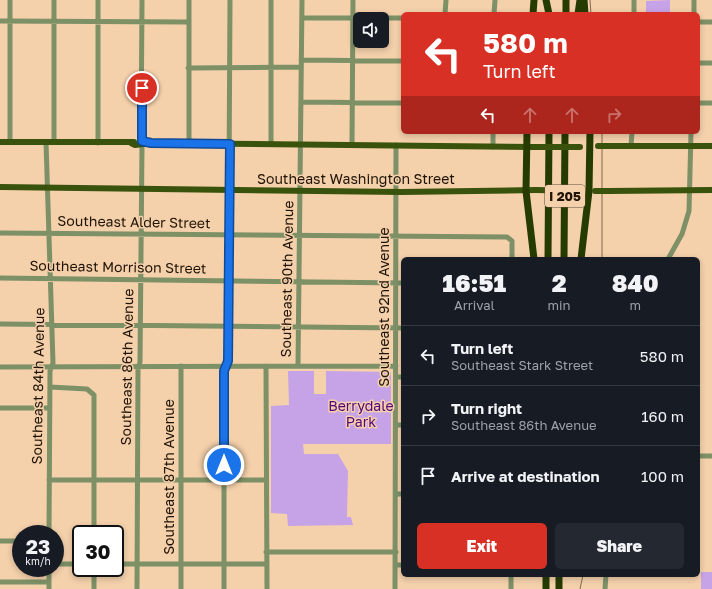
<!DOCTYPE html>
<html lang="en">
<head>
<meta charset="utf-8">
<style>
	body { margin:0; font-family:"Golos Text",sans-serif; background:#242831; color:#f1f3f6; height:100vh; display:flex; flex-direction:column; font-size:15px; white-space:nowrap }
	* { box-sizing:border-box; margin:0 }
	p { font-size:13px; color:#9ea1a6 }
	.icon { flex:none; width:22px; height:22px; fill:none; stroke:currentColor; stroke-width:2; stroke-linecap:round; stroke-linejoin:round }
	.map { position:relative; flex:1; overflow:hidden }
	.panel { position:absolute; left:401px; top:257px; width:299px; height:320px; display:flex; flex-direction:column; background:#171b24; border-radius:6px; box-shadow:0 2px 6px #0003 }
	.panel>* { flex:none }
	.banner { position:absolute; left:401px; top:12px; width:299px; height:122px; border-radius:6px; box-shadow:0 2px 6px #0003; background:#d93025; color:#fff; overflow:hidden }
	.tools { position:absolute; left:353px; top:12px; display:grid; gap:8px }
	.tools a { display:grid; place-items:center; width:36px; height:36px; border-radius:6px; background:#171b24; box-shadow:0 2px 6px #0003; font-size:20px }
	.speed { position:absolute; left:12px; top:525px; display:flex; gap:8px; font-size:20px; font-weight:700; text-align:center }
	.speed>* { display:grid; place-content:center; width:52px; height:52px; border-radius:50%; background:#171b24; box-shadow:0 2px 6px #0003; line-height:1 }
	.speed small { font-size:10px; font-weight:400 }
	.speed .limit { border:2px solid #111; border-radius:6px; background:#fff; color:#111 }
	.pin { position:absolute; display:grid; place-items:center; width:34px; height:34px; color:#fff; margin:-17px; border:2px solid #fff; border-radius:50%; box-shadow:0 1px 4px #0007 }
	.me { position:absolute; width:44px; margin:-22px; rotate:0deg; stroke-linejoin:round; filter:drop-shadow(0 0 3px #0008) }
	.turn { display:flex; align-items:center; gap:14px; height:84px; padding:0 16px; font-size:18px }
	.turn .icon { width:52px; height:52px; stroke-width:2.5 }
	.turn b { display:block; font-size:28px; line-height:34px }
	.lanes { display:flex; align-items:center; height:38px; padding:0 16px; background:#0003; justify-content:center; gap:20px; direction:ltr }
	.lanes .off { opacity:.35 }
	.eta { display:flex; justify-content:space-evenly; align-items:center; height:68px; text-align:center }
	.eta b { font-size:24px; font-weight:800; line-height:28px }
	.primary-button { display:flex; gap:8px; margin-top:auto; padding:8px 16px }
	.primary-button a { flex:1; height:46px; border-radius:6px; background:#d93025; color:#fff; font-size:16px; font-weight:800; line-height:46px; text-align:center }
	.primary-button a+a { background:#242831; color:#f1f3f6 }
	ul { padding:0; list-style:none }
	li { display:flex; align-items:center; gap:12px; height:60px; padding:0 16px; border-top:1px solid #363941 }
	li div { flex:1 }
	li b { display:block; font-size:15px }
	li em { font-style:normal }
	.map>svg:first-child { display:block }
</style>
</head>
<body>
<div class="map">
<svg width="712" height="589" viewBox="0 0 712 589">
	<rect width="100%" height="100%" fill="#f4d0ab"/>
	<!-- green -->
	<path fill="#c6a3e7" d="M670 0V14H646V1Z
		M288 371H314V394H326V371L391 372V444H303L304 454H338L348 471 347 517H351L353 525 288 526 287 514 271 513V406L289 405Z
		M701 572H712V589H701Z"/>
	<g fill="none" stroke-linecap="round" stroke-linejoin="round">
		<!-- minor -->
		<path stroke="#7d9066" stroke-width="5" d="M10 0V142
			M445 14 446 0
			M494 14 495 0
			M634 14V0
			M694 14V0
			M302 18H403
			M0 21 188 22
			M698 22H712
			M301 60 403 61
			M698 63H712
			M188 68 301 67
			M301 102 403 103
			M698 103H712
			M141 141 142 0
			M46 142 53 363 50 371 49 534
			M54 142V0
			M98 143V0
			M189 144V0
			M271 144V0
			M352 145 353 0
			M631 146 632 132
			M493 147V132
			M0 233 507 237 512 241V259
			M668 259 682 234 689 211 691 132
			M0 278 403 283
			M0 324 403 328
			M266 366 267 589
			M298 366 302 0
			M0 367 396 366
			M396 377H403
			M50 387 87 389 94 395V534
			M0 408H50
			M396 425H403
			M698 456H712
			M49 480H266
			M396 494H403
			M0 541H21
			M266 552H396
			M55 564H81
			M115 564H266
			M395 565H403
			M49 568V589
			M94 568V589
			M0 582H49
			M137 589 138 369 140 362 142 145
			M181 589V366
			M224 589V371L228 361 230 0
			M395 589 396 145
			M511 589V575
			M605 589 606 575"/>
		<!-- major -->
		<path stroke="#39520c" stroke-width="6" d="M0 142H134
			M131 143 135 145 151 143 535 147
			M608 146H712
			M0 187 401 192 536 190
			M609 191 712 190"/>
		<!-- highway -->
		<path stroke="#263b00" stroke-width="7" d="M546 0 549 14
			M584 0 585 14
			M533 14 534 0
			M566 14V0
			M578 14 580 0
			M527 132 526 191 534 259
			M548 259 549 132
			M564 259 565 132
			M581 259 589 191 590 132
			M546 589V575
			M559 589V575"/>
		<!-- tram -->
		<path stroke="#816a51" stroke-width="1" d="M590 0 591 14
			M602 132V259
			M580 589 583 575"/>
		<!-- major-bridge -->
		<path stroke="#39520c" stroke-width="6" d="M598 146H608
			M535 147H580
			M536 190 580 191
			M595 191H609"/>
	</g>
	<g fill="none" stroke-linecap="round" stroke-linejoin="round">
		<!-- route casing -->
		<g stroke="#114b97" stroke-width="10">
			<path id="route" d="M142 88V141L151 143 230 144 228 361 224 371V465"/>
		</g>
		<!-- route -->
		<use href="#route" stroke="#1a73e8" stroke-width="7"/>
	</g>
	<g text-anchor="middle" stroke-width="3" stroke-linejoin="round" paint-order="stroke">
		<!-- shield labels -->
		<rect fill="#f4d0ab" stroke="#604c38" stroke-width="1" x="545" y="185" width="40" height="22" rx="3"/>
		<g font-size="13" font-weight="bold" fill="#201406">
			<text x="565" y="201">I 205</text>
		</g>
		<!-- street labels -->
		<g font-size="14" fill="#201406" stroke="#f4d0ab">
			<text x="356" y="184">Southeast Washington Street</text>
			<text transform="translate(134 222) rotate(1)" y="5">Southeast Alder Street</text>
			<text transform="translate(118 267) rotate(1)" y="5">Southeast Morrison Street</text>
			<text transform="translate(287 279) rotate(-89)" y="5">Southeast 90th Avenue</text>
			<text transform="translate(384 307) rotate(-90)" y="5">Southeast 92nd Avenue</text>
			<text transform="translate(127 367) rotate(-89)" y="5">Southeast 86th Avenue</text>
			<text transform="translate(38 386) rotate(-89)" y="5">Southeast 84th Avenue</text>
			<text transform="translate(169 477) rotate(-90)" y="5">Southeast 87th Avenue</text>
		</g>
		<!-- park labels -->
		<g font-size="14" fill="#54057d" stroke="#f4d0ab">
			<text x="361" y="411">Berrydale<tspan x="361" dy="16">Park</tspan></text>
		</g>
	</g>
</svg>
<div class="tools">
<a><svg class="icon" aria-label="sound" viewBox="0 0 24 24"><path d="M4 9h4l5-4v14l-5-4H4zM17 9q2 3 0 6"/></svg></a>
</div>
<div class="speed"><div>23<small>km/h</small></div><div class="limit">30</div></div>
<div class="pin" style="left:142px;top:88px;background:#d93025"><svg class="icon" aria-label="arrive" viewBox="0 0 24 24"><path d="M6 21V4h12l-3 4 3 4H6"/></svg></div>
<svg class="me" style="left:224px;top:465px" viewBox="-20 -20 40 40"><circle r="17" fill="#1a73e8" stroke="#fff" stroke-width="3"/><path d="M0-11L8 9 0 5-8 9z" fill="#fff"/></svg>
<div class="banner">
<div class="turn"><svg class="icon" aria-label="left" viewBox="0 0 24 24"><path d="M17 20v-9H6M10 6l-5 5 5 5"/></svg><div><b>580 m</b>Turn left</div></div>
<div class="lanes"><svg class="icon" aria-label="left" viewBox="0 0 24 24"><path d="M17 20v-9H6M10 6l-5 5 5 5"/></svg><svg class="icon off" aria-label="ahead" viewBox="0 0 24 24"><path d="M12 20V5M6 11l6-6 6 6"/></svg><svg class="icon off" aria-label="ahead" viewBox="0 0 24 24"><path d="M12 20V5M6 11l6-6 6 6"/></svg><svg class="icon off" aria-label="right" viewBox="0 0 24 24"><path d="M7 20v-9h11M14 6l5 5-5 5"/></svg></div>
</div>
<section class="panel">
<div class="eta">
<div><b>16:51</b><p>Arrival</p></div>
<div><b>2</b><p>min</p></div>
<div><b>840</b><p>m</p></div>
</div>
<ul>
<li><svg class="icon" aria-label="left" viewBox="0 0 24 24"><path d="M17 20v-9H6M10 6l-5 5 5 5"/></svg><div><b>Turn left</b><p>Southeast Stark Street</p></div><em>580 m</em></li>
<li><svg class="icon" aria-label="right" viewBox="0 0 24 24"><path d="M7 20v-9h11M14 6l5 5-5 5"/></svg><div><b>Turn right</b><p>Southeast 86th Avenue</p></div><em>160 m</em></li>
<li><svg class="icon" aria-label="arrive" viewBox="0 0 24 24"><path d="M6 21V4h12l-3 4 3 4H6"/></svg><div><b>Arrive at destination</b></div><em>100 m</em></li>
</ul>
<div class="primary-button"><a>Exit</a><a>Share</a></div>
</section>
</div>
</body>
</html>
